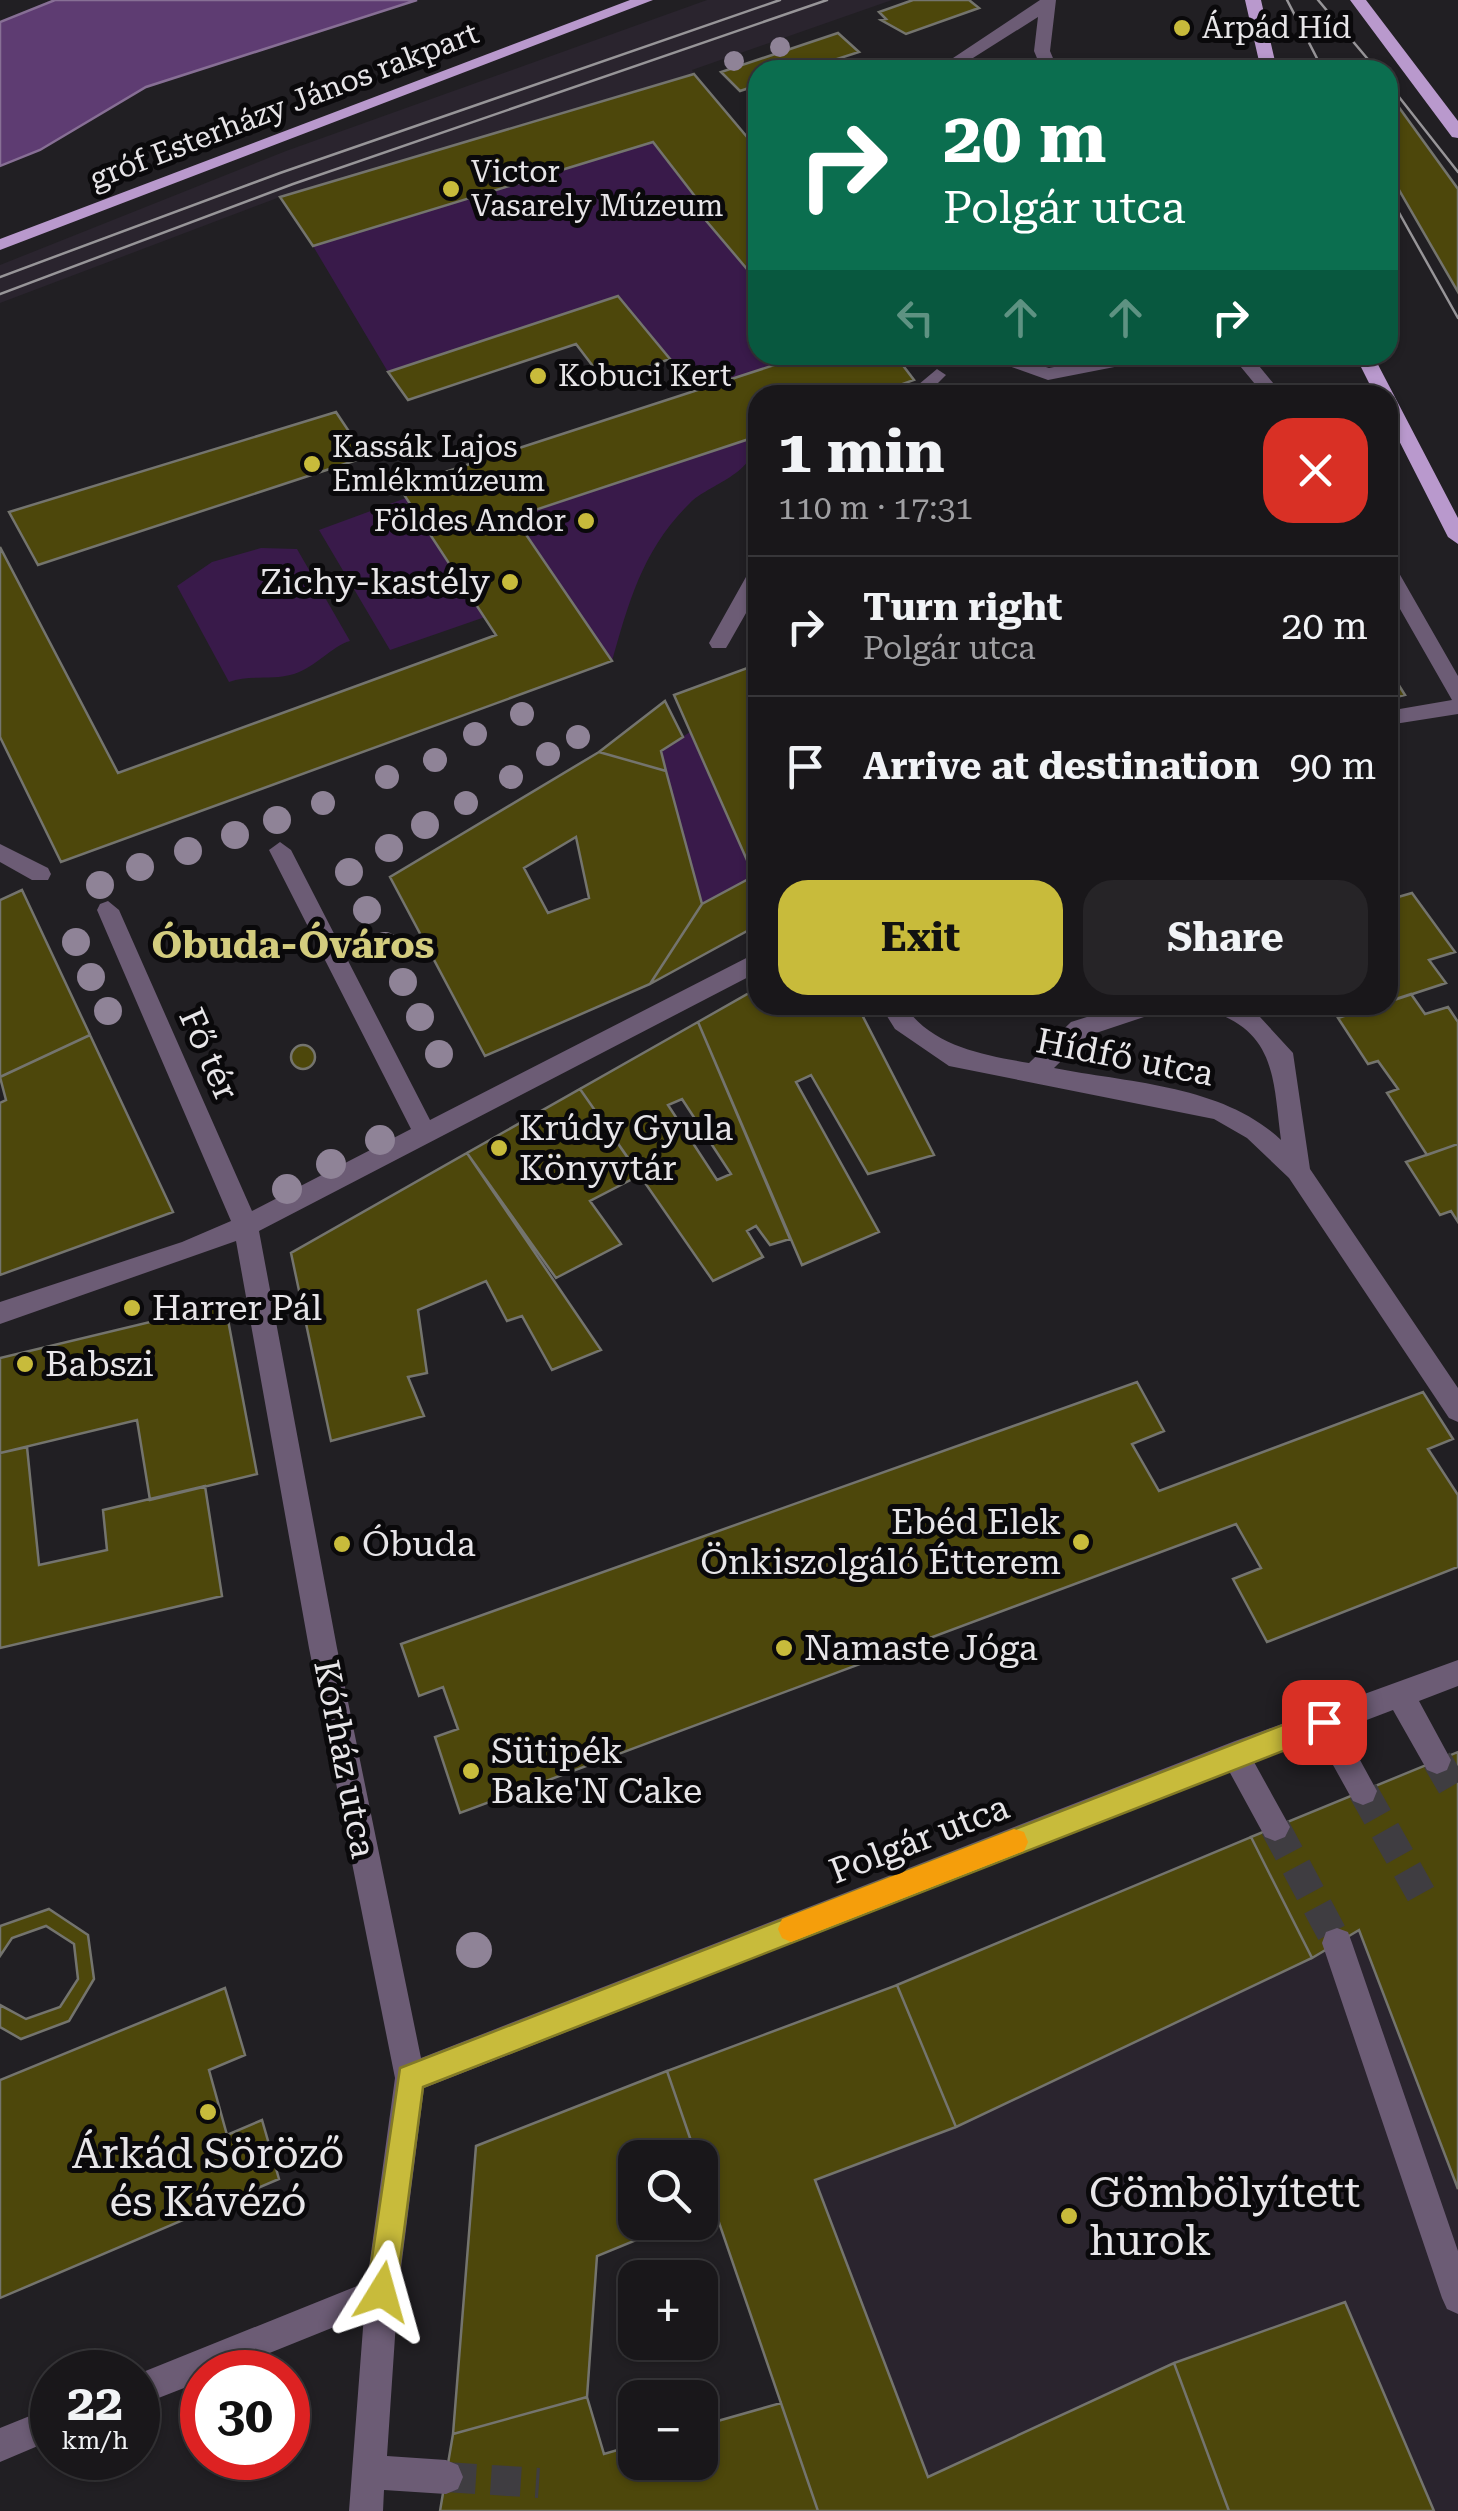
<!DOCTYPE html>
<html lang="en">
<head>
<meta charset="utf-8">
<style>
	body { margin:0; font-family:"Roboto Serif",serif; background:#262427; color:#f1f3f6; height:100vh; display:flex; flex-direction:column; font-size:38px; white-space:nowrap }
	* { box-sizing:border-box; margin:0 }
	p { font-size:32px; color:#9f9fa2 }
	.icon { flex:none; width:55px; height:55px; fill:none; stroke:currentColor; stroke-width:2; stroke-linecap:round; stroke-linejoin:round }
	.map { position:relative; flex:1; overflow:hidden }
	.details { position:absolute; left:748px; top:385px; width:650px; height:630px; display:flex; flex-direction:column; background:#19171a; border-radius:30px; box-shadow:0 2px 8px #0004,0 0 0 2px #373639 }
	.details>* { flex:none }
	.guide { position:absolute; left:748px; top:60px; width:650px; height:305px; border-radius:30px; box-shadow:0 2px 8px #0004,0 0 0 2px #373639; background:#0b6e4f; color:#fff; overflow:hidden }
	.controls { position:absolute; left:618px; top:2140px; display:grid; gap:20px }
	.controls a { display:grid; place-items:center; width:100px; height:100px; border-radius:20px; background:#19171a; box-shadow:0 2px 8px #0004,0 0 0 2px #373639; font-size:50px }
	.speed { position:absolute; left:30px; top:2350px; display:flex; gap:20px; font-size:50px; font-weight:700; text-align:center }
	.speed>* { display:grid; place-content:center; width:130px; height:130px; border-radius:50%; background:#19171a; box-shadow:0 2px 8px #0004,0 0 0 2px #373639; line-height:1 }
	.speed small { font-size:25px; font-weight:400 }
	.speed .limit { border:15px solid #d22; background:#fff; color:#111 }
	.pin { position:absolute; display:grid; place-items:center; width:85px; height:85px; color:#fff; margin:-42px; border-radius:20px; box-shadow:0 5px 15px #0006 }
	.me { position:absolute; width:110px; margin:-55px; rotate:8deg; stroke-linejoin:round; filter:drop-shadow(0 0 8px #0008) }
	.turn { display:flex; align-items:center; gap:35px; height:210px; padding:0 30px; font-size:45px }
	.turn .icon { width:130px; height:130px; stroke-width:2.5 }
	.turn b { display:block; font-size:70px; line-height:85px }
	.lanes { display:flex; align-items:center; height:95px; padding:0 30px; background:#0003; justify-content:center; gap:50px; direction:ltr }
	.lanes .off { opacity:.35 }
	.round { display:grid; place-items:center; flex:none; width:105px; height:105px; border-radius:30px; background:#262427 }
	.head { display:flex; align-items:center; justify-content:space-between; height:170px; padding:0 30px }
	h1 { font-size:60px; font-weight:700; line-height:75px }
	.primary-button { display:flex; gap:20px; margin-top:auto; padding:20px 30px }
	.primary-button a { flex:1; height:115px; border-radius:30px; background:#c8bb3b; color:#111; font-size:40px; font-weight:700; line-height:115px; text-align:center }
	.primary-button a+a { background:#262427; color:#f1f3f6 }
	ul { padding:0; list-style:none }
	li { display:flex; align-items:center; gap:30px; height:140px; padding:0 30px; border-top:2px solid #373639 }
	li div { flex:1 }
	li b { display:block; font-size:38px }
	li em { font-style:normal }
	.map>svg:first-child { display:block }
</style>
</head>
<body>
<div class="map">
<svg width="1458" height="2511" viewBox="0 0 1458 2511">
	<rect width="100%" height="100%" fill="#211f23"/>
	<!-- built -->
	<path fill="#2a242e" d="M707 0H892L692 70 694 74 280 197 0 303V265L286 151Z
		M1458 1752V2511H818L667 2071 897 1985Z"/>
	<!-- green -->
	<path fill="#391a4a" d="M653 142 704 208 698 211 757 282 758 355H805L697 390 618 296 388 372 313 246Z
		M757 436C757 474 709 484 690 503 643 549 629 601 612 661L514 517Z
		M406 498 485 617 390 650 319 530Z
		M261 548 297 549 350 641C332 646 316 667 294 674 271 681 249 674 229 682L177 586 212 562Z
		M690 732 754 876 702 904 661 751Z"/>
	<!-- water -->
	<path fill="#5e3c72" stroke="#876f95" stroke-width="2.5" d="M55 0H417L146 87 40 150 0 166V22Z"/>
	<!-- building -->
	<path fill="#4d470b" stroke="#74746e" stroke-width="2.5" fill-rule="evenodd" d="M913 0H969L979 8 906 34 881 20 886 19 879 12Z
		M838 33 859 52 803 70H758V85L740 91 721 72Z
		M694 74 758 150V282L697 210 704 208 653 142 313 246 280 197Z
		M1398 106 1458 189V292L1388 171V108Z
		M618 296 670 359 605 382 576 344 408 400 388 372Z
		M805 355H895L914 380 872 395H758V436L514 517 612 661 61 862 0 737V547L118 773 496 635 399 487Z
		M336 412 366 457 38 565 9 512Z
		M750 667 758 681V875L754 876 674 695Z
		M1388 668 1405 695 1388 699Z
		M665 701 683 737 661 751 666 771 599 752Z
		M599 752 666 771 702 904 650 984 485 1056 390 877ZM576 837 589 898 548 913 524 868Z
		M754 876 758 877V925L650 984 702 904Z
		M22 890 90 1035 0 1077V900Z
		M1412 893 1455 952 1429 960 1446 983 1388 1002V895L1391 899Z
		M758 988V1005H857L934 1155 868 1174 811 1075 796 1082 879 1232 802 1265 698 1022Z
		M1411 994 1425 1014 1448 1007 1458 1022V1144L1427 1155 1387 1093 1398 1089 1378 1061 1368 1064 1338 1018Z
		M698 1022 790 1239 770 1245 756 1226 747 1231 763 1257 713 1281 580 1089ZM682 1099 731 1174 717 1180 668 1105Z
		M90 1035 173 1212 0 1275V1103L6 1100 0 1077Z
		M291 1057a12 12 0 1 1 24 0a12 12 0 1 1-24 0Z
		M580 1089 640 1175 590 1201 621 1244 556 1278 467 1153Z
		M1458 1144V1222L1451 1211 1440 1215 1406 1162Z
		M467 1153 601 1350 552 1370 522 1316 507 1321 486 1281 418 1310 427 1373 408 1377 424 1416 331 1441 291 1253Z
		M225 1304 257 1474 150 1500 137 1420 0 1453V1358Z
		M1137 1382 1164 1431 1132 1444 1159 1491 1423 1392 1453 1439 1428 1449 1458 1495V1567L1267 1642 1233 1579 1261 1568 1236 1524 460 1813 435 1737 458 1729 443 1687 419 1696 401 1644Z
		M27 1447 39 1565 107 1550 103 1510 205 1486 222 1596 0 1648V1453Z
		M1458 1752V2189L1359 1930 1312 1958 1251 1837Z
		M1251 1837 1312 1958 956 2127 897 1985Z
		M49 1909 88 1935 94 1979 69 2021 21 2039 0 2027V2005L26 2019 60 2007 78 1979 74 1944 46 1926 12 1938 0 1956V1926Z
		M897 1985 956 2127 815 2180 928 2477 1174 2363 1229 2511H818L667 2071Z
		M225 1988 245 2055 209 2070 227 2135 262 2120 279 2179 0 2298V2080Z
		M667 2071 697 2158H635V2222H680L597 2256 587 2397 453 2434 476 2146Z
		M700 2167 714 2208 700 2214Z
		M1345 2302 1434 2511H1229L1174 2363Z
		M587 2397 604 2454 635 2445V2462H700V2426L781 2403 818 2511H440L453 2434Z"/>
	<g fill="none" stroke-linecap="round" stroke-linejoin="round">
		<!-- minor-tunnel -->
		<path stroke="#3f3d41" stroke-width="30" stroke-dasharray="30 15" stroke-linecap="butt" d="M1437 1760 1458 1796
			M1363 1791 1421 1894
			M1275 1827 1337 1943
			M446 2477 539 2483"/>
		<!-- minor -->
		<path fill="#6c5c75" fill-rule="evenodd" d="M1040 0H1056L1050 51 1058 70H1042L1034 51 1038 17 954 70H935Z
			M978 355H1007L1049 368 1115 355H1154L1145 361 1048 380Z
			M1231 355H1250L1283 395H1264Z
			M937 369 946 375 926 395H906Z
			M1388 564 1395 566 1458 676V714L1388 725V711L1452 700 1388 588Z
			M758 566V592L729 643 726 648H712L709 643 751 568Z
			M280 842 291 850 430 1120 758 952V972L259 1231 337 1648 421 2058 1235 1741 1458 1660V1686L1419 1701 1451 1760 1447 1770 1437 1774 1427 1770 1393 1710 1343 1729 1377 1791 1373 1801 1363 1805 1353 1801 1318 1738 1254 1762 1290 1827 1285 1837 1275 1841 1265 1837 1229 1771 424 2088 398 2292 387 2456 446 2460 458 2465 463 2477 458 2489 446 2494 384 2490 383 2511H349L364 2315 222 2372H202V2381L138 2406V2374L367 2282 395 2078 309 1648 236 1241 0 1324V1302L182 1242 231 1221 97 910 100 904 108 901 119 910 252 1211 411 1129 269 850Z
			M0 844 48 868 51 874 48 880H32L0 862Z
			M880 1005H904C932 1047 984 1055 1029 1063L1071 1022 1125 1005H1166L1162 1011 1087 1036 1054 1068C1130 1083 1223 1085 1281 1140 1273 1081 1277 1033 1211 1011L1207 1005H1249L1293 1053 1310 1169 1458 1388V1422L1449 1418 1289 1178 1247 1138 1214 1119 949 1066 895 1029Z
			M1337 1928 1348 1932 1352 1943 1458 2251V2314L1447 2309 1442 2298 1322 1943 1326 1932Z
			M52 2407V2440L0 2462V2428Z"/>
		<!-- major -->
		<path fill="#b999cd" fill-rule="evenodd" d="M630 0H653L0 250V239Z
			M1245 0H1261L1277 70H1261Z
			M1350 0H1366L1458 121V138L1452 137Z
			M1355 355H1373L1458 518V544L1448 537 1388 419V395H1375Z"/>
		<!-- tram -->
		<path stroke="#979598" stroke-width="2.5" d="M1287 0 1323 70
			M1318 0 1377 70
			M1388 83 1458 172
			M1388 193 1458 318
			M0 277 280 173 780 0
			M0 294 293 184 827 0"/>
	</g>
	<!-- trees -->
	<g fill="#8f8397">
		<circle cx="780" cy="47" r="10"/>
		<circle cx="734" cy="61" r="10"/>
		<circle cx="522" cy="714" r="12"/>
		<circle cx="475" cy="734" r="12"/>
		<circle cx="578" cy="737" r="12"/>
		<circle cx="548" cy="754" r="12"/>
		<circle cx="435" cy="760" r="12"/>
		<circle cx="387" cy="777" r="12"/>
		<circle cx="511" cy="777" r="12"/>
		<circle cx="323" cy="803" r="12"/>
		<circle cx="466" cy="803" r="12"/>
		<circle cx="277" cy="820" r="14"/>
		<circle cx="425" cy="825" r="14"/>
		<circle cx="235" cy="835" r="14"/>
		<circle cx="389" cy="848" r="14"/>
		<circle cx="188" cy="851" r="14"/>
		<circle cx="140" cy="867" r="14"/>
		<circle cx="349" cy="872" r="14"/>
		<circle cx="100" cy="885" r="14"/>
		<circle cx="367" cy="910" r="14"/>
		<circle cx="76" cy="942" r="14"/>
		<circle cx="385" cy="946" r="14"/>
		<circle cx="91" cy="977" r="14"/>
		<circle cx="403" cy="982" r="14"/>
		<circle cx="108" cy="1011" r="14"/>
		<circle cx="420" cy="1017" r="14"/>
		<circle cx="439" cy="1054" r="14"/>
		<circle cx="380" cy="1140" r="15"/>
		<circle cx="331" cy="1164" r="15"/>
		<circle cx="287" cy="1189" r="15"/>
		<circle cx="474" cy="1950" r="18"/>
	</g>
	<!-- route -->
	<path fill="#c8bb3b" stroke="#827a26" stroke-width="2.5" d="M1324 1709 1334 1713 1337 1722 1334 1731 423 2087 396 2292 392 2303 382 2307 371 2303 367 2292 400 2068Z"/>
	<!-- slow -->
	<path fill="#f59e0b" d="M1014 1829 1024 1832 1028 1842 1024 1851 791 1942 782 1938 778 1929 782 1919Z"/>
	<!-- markers -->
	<g fill="#c8bb3b" stroke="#0a090b" stroke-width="4">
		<circle cx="1182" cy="28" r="10"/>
		<circle cx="451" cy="189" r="10"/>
		<circle cx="538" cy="376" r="10"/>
		<circle cx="312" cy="464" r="10"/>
		<circle cx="586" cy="521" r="10"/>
		<circle cx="510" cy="582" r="10"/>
		<circle cx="499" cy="1148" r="10"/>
		<circle cx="132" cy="1308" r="10"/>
		<circle cx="25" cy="1364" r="10"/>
		<circle cx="1081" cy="1542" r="10"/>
		<circle cx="342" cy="1544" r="10"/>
		<circle cx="784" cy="1648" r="10"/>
		<circle cx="471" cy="1771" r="10"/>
		<circle cx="208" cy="2112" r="10"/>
		<circle cx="1069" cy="2216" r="10"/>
	</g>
	<g text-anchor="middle" stroke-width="10" stroke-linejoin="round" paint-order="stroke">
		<!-- far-poi labels -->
		<g font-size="30" fill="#e7e5e8" stroke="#0a090b" text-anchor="start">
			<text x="1202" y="38">Árpád Híd</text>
			<text x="471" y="182">Victor<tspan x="471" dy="34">Vasarely Múzeum</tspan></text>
			<text x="558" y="386">Kobuci Kert</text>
			<text x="332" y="457">Kassák Lajos<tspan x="332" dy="34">Emlékmúzeum</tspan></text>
			<text x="566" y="531" text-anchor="end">Földes Andor</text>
		</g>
		<!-- far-street labels -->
		<g font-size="30" fill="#e7e5e8" stroke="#0a090b">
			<text transform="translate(284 106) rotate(-21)" y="10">gróf Esterházy János rakpart</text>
		</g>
		<!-- poi labels -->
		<g font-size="35" fill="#e7e5e8" stroke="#0a090b" text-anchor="start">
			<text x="490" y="594" text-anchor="end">Zichy-kastély</text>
			<text x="519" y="1140">Krúdy Gyula<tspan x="519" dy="40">Könyvtár</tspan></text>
			<text x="152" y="1320">Harrer Pál</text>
			<text x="45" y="1376">Babszi</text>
			<text x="1061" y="1534" text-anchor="end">Ebéd Elek<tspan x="1061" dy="40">Önkiszolgáló Étterem</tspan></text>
			<text x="362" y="1556">Óbuda</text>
			<text x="804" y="1660">Namaste Jóga</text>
			<text x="491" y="1763">Sütipék<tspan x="491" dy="40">Bake'N Cake</tspan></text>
		</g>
		<!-- street labels -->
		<g font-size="35" fill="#e7e5e8" stroke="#0a090b">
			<text transform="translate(209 1054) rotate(66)" y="12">Fő tér</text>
			<text transform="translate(1125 1057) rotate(11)" y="12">Hídfő utca</text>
			<text transform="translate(345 1759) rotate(79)" y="12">Kórház utca</text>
			<text transform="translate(919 1839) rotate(-21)" y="12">Polgár utca</text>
		</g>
		<!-- neighbourhood labels -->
		<g font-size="38" font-weight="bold" fill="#d3cc7e" stroke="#0a090b">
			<text x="293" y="958">Óbuda-Óváros</text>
		</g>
		<!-- near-poi labels -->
		<g font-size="42" fill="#e7e5e8" stroke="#0a090b">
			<text x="208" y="2168">Árkád Söröző<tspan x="208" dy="48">és Kávézó</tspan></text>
			<text x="1089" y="2207" text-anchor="start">Gömbölyített<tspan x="1089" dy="48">hurok</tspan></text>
		</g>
	</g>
</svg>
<div class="controls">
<a><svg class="icon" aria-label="search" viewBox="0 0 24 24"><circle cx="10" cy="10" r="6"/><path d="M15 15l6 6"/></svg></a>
<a>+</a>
<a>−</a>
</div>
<div class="speed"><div>22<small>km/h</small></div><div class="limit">30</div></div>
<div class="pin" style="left:1324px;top:1722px;background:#d93025"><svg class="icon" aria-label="arrive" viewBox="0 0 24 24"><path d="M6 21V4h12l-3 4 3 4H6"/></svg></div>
<svg class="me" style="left:382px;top:2292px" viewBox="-20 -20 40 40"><path d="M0-17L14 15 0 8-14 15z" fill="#c8bb3b" stroke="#fff" stroke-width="4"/></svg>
<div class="guide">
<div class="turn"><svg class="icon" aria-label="right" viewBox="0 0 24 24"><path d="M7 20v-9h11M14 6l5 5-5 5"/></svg><div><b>20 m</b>Polgár utca</div></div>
<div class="lanes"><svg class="icon off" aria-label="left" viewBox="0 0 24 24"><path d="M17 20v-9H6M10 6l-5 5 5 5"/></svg><svg class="icon off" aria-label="ahead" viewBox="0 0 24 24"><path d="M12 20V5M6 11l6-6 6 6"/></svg><svg class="icon off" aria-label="ahead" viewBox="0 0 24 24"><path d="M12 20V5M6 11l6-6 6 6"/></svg><svg class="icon" aria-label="right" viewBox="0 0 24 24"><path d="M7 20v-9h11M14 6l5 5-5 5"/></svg></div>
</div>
<section class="details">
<div class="head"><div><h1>1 min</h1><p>110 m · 17:31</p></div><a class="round" style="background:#d93025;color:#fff"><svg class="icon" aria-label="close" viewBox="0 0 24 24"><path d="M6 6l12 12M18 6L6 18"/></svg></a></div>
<ul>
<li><svg class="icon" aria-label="right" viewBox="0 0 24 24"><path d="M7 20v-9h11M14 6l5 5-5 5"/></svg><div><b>Turn right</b><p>Polgár utca</p></div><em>20 m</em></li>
<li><svg class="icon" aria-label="arrive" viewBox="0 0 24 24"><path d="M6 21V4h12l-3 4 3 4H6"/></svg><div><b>Arrive at destination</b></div><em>90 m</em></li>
</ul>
<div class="primary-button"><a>Exit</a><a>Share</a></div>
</section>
</div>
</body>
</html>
